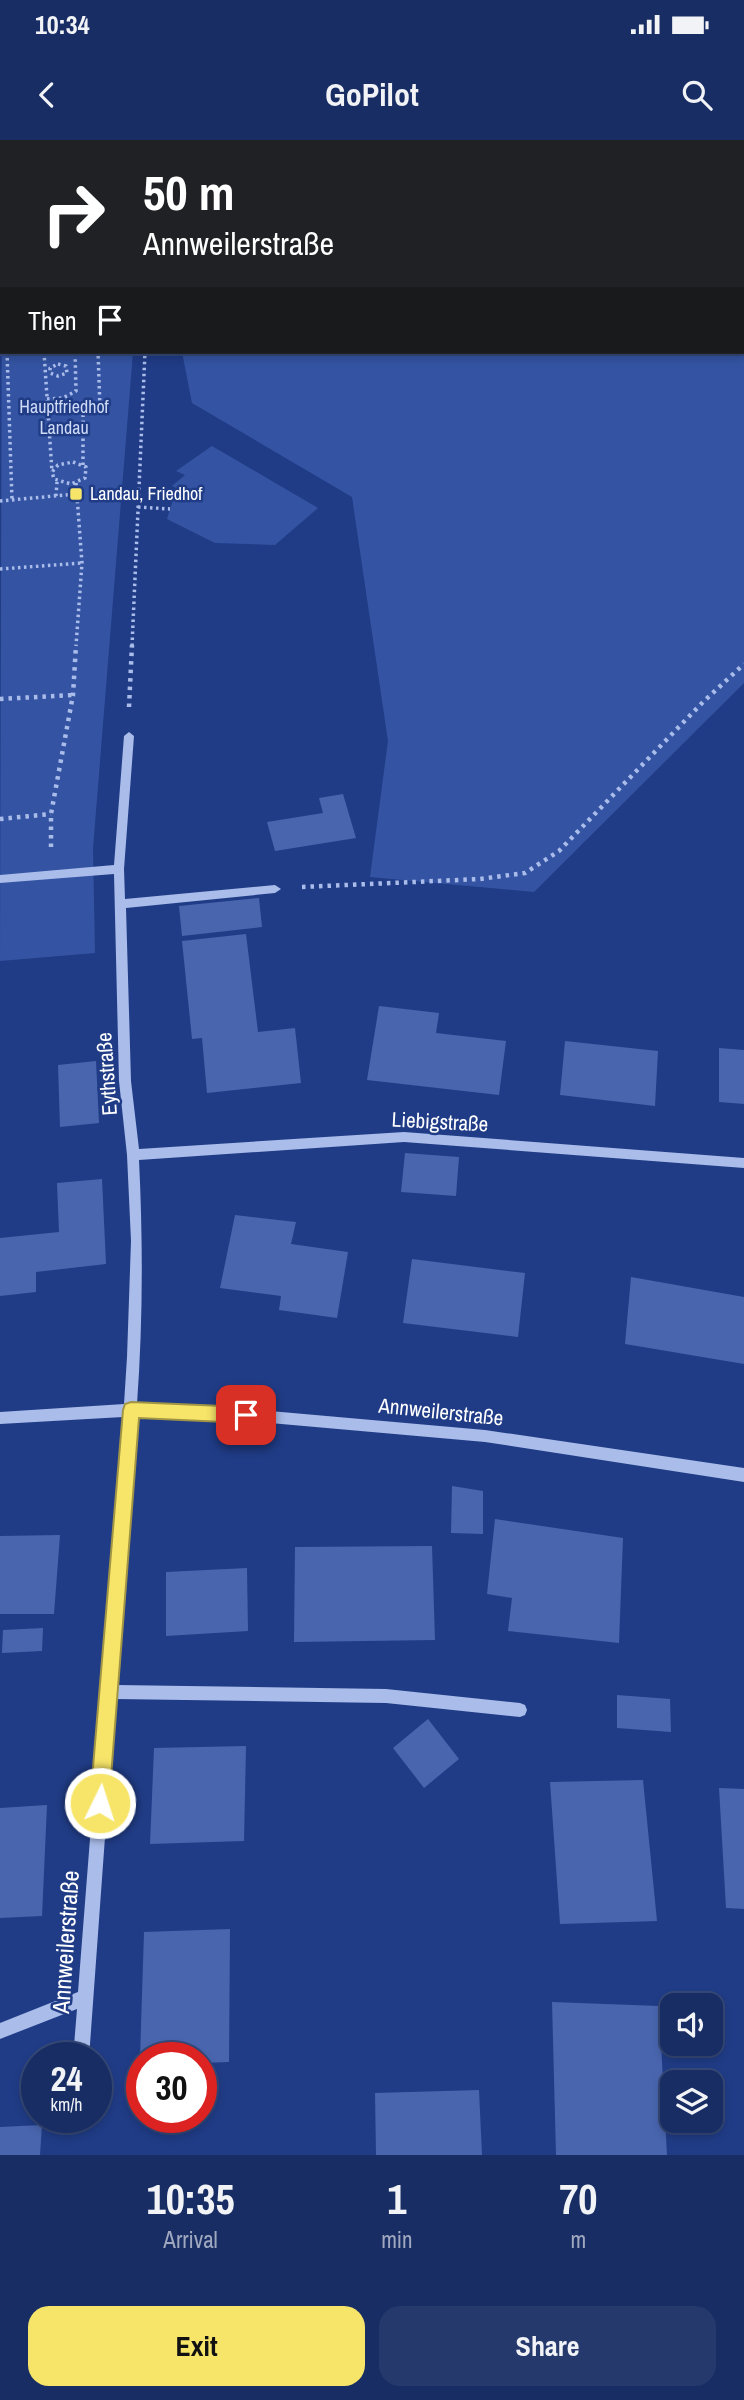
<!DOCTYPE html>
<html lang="en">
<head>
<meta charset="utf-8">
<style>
	body { margin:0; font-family:"Archivo Narrow",sans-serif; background:#25396d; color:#f1f3f6; height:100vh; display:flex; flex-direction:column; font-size:26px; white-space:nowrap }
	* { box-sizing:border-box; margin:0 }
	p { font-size:23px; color:#9fa8bf }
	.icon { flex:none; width:38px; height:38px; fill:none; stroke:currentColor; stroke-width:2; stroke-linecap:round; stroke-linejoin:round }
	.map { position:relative; height:2015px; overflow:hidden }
	.panel { display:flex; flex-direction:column; background:#182d64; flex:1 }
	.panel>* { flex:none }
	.banner { position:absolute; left:0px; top:0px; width:746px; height:214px; box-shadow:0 4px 10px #0003,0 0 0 2px #364978; background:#202124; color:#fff; overflow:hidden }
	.buttons { position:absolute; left:660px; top:1853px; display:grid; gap:14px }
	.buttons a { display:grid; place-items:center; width:63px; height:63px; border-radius:14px; background:#182d64; box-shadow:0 4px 10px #0003,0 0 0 2px #364978; font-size:35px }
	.speed { position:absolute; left:21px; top:1902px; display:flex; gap:14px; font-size:35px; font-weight:700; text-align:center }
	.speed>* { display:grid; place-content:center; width:91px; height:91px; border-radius:50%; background:#182d64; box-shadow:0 4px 10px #0003,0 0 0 2px #364978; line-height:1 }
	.speed small { font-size:18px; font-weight:400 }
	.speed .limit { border:10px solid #d22; background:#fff; color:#111 }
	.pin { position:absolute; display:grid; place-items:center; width:60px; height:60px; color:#fff; margin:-30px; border-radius:14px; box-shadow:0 4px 10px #0006 }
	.me { position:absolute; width:77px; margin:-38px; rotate:4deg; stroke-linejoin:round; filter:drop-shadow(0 0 5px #0008) }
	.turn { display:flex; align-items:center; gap:24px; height:147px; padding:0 28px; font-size:32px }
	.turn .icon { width:91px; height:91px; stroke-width:2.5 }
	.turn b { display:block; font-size:49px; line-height:60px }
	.then { display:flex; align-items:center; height:66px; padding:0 28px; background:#0003; gap:14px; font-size:26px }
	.eta { display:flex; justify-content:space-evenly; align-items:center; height:119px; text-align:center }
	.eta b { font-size:42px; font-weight:700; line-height:49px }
	.primary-button { display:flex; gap:14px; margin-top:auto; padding:14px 28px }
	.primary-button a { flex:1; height:80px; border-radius:21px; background:#f7e56a; color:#111; font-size:28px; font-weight:700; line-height:80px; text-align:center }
	.primary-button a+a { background:#25396d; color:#f1f3f6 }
	.status { display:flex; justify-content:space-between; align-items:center; height:49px; padding:0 35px; background:#182d64; direction:ltr }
	.status svg { height:19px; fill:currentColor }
	header { display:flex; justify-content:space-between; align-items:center; height:91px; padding:0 28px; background:#182d64; font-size:32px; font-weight:700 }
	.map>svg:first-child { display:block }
</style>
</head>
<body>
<div class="status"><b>10:34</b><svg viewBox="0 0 49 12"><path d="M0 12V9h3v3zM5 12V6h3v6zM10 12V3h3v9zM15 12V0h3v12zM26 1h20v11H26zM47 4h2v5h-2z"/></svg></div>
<header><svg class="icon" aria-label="back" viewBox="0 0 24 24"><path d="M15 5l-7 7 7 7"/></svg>GoPilot<svg class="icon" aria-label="search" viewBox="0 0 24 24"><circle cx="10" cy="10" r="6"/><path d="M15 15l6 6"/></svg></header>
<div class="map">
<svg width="744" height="2015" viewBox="0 0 744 2015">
	<rect width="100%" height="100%" fill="#203c86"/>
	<!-- green -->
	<path fill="#3454a3" d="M699 0H744V543L534 752 370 737 388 601 352 357 192 263 182 212H744V2H690Z
		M2 100V212H133L93 708 95 813 0 821Z
		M212 306 318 368 275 405 215 403 167 379 173 360 184 352 172 346 185 335 176 331Z"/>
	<!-- building -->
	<path fill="#4965ae" d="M343 654 356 698 275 711 267 682 323 673 319 658Z
		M259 758 262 787 182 796 179 766Z
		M246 794 258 892 295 888 301 943 207 953 202 898 192 899 182 801Z
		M379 866 439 873 436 893 506 901 499 955 367 940Z
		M565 901 658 911 655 966 560 955Z
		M719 908 744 910V964L719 962Z
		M96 921 99 983 60 987 58 925Z
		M405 1013 459 1017 456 1056 401 1052Z
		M102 1039 106 1124 36 1132V1152L0 1156V1098L59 1092 57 1043Z
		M235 1075 296 1082 291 1104 348 1112 337 1178 279 1170 281 1156 220 1148Z
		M412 1119 525 1133 518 1197 403 1183Z
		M631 1137 744 1157V1224L625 1204Z
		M452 1346 483 1351V1394L451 1393Z
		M495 1379 623 1398 619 1503 508 1491 512 1458 487 1454Z
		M60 1395 54 1474H0V1396Z
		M432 1406 435 1500 294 1502 295 1407Z
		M247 1428 248 1491 166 1496V1432Z
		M43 1488 42 1511 2 1513 3 1490Z
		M617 1555 670 1559 671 1592 617 1588Z
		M428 1579 459 1619 424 1648 393 1608Z
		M246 1606 244 1701 150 1704 154 1608Z
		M643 1640 657 1781 560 1784 550 1642Z
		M719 1648 744 1649V1769L726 1768Z
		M47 1665 42 1776 0 1778V1668Z
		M230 1789 229 1922 201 1923V1918H140L144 1792Z
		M552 1862 659 1866 667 2015H556Z
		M479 1950 482 2015H376L375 1953Z
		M42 1985 40 2015H0V1987Z"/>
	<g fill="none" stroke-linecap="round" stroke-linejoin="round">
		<!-- path-far1 -->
		<path stroke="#a9bcea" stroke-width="3.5" stroke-dasharray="2.5 3.5" stroke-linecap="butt" d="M7 212 12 360
			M44 212 52 332
			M58 224 66 226 67 233 58 236 50 233V228Z
			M47 259 63 258 76 251 75 212
			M73 322 86 327 85 338 71 344 54 339 52 332 58 325Z
			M83 325V272L100 268 98 212
			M76 343 82 423 76 506
			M56 356 57 342
			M0 361 76 354
			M138 367 170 369
			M0 429 82 423
			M132 506 145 212"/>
		<!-- path -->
		<path stroke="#a9bcea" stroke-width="4.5" stroke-dasharray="3.5 5" stroke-linecap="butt" d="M0 559 73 555
			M129 567 132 505
			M0 679 51 674
			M51 707V674L73 555 76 505
			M302 747 480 739 525 733 559 711 703 562 744 524"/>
		<!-- minor -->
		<path fill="#a9bcea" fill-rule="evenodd" d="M263 0H271L272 2H264Z
			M604 0H619L617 2H601Z
			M0 91H2V95H0Z
			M129 592 134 596 124 729 125 759 275 745 281 749 275 753 126 768 131 941 139 1009 404 992 744 1018V1028L404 1002 139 1020C143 1101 143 1182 137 1264L270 1271 485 1290 744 1328V1342L485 1302 270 1283 136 1277 117 1545 386 1549 520 1563 525 1565 527 1570 525 1575 520 1577 386 1563 115 1559 89 1918H73L77 1869 0 1899V1883L78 1852 123 1277 0 1284V1272L124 1264 127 1217 131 1101 127 1015 119 941 114 734 0 743V735L114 725 124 596Z"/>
	</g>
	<!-- route -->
	<path fill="#f7e56a" stroke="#a19545" stroke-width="2" d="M131 1262 246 1267 252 1269 255 1275 252 1281 246 1283 139 1278 109 1663 107 1670 100 1673 93 1670 90 1663 123 1270 125 1264Z"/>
	<!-- markers -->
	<rect fill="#f7e56a" stroke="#203c86" stroke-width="2.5" x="69" y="347" width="14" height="14" rx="3.5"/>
	<g text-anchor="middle" stroke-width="5" stroke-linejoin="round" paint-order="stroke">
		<!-- far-park labels -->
		<g font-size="18" fill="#cedaf7" stroke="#203c86">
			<text x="64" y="273">Hauptfriedhof<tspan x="64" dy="21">Landau</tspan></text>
		</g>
		<!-- far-poi labels -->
		<g font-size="18" fill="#fff" stroke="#203c86" text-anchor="start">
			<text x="90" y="360">Landau, Friedhof</text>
		</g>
		<!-- street labels -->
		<g font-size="21" fill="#fff" stroke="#203c86">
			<text transform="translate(107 934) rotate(-94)" y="7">Eythstraße</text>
			<text transform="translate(440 982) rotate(3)" y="7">Liebigstraße</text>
			<text transform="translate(441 1272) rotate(6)" y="7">Annweilerstraße</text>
		</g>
		<!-- near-street labels -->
		<g font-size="24" fill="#fff" stroke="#203c86">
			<text transform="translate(66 1802) rotate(-86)" y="8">Annweilerstraße</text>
		</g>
	</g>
</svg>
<div class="buttons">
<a><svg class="icon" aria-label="sound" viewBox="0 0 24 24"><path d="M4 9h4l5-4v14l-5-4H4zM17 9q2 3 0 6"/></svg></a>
<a><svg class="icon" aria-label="layers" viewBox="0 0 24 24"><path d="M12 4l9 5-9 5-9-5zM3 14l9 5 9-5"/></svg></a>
</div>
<div class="speed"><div>24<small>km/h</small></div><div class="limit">30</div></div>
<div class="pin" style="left:246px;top:1275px;background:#d93025"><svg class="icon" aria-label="arrive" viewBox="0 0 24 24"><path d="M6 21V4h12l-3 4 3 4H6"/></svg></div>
<svg class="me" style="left:100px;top:1663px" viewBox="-20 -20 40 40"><circle r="17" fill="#f7e56a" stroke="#fff" stroke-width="3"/><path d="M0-11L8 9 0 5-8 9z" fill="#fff"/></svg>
<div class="banner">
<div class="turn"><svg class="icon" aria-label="right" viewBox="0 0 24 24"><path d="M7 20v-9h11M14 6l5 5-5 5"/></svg><div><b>50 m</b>Annweilerstraße</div></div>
<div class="then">Then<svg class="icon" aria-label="arrive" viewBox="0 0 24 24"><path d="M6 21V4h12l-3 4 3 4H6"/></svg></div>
</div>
</div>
<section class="panel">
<div class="eta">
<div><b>10:35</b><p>Arrival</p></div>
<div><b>1</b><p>min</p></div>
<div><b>70</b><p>m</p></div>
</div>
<div class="primary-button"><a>Exit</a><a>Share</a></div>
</section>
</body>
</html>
